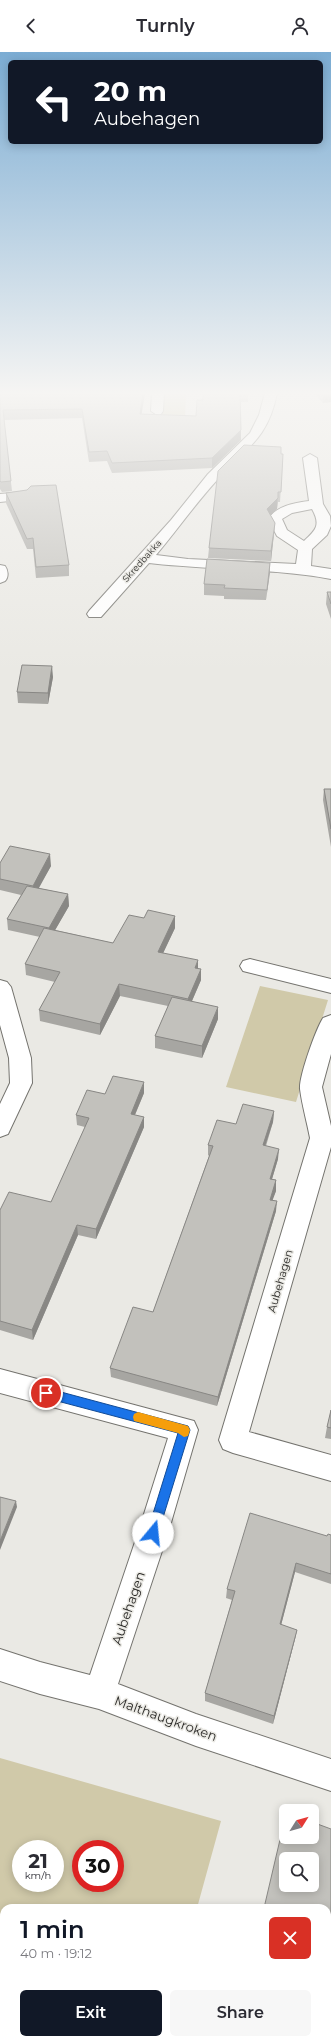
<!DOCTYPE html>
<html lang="en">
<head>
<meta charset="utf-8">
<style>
	body { margin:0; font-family:Montserrat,sans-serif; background:#f7f7f7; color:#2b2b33; height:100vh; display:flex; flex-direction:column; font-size:15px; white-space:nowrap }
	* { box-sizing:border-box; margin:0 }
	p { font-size:13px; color:#7c7c81 }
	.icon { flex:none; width:22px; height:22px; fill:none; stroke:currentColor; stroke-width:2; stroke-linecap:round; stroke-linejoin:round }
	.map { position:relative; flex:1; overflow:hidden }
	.side { position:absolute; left:0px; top:1852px; width:331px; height:140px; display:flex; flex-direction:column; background:#fff; border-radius:12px 12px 0 0; box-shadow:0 2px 10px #0003 }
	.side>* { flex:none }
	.top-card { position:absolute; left:8px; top:8px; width:315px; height:84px; border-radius:6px; box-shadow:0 2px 10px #0003; background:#111827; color:#fff; overflow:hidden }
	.needle { width:26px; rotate:53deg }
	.fabs { position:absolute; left:279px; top:1752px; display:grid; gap:8px }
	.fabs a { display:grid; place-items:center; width:40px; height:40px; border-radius:6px; background:#fff; box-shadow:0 2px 10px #0003; font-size:20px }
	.speed { position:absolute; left:12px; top:1788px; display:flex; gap:8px; font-size:20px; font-weight:700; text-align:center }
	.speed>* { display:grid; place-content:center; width:52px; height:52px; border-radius:50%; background:#fff; box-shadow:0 2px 10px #0003; line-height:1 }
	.speed small { font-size:10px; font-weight:400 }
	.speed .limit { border:6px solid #d22; background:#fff; color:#111 }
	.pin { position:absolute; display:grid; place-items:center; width:34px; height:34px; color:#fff; margin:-17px; border:2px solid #fff; border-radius:50%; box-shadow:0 1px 4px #0007 }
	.me { position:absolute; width:44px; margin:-22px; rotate:17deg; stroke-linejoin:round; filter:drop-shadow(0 0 3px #0008) }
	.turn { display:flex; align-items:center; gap:14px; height:84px; padding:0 20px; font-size:18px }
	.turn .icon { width:52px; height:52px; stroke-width:2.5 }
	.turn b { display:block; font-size:28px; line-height:34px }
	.round { display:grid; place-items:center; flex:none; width:42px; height:42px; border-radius:6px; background:#f7f7f7 }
	.overview { display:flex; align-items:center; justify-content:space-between; height:68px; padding:0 20px }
	h1 { font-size:24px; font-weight:600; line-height:30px; color:#111827 }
	.action { display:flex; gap:8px; margin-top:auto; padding:8px 20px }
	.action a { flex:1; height:46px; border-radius:6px; background:#111827; color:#fff; font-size:16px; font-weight:600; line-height:46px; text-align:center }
	.action a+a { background:#f7f7f7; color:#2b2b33 }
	header { display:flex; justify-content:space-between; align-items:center; height:52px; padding:0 20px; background:#fff; font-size:18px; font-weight:600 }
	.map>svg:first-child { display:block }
</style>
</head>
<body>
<header><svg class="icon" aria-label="back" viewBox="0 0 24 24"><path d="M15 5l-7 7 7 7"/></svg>Turnly<svg class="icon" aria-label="person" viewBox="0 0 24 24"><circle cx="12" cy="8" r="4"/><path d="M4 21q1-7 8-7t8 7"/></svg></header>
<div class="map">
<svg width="331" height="1992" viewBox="0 0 331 1992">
	<rect width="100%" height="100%" fill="#eae9e4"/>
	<!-- green -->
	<path fill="#d0c9a9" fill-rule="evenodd" d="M162 341H186L185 368H159Z
		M260 934 328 948 296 1050 226 1035Z
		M0 1706 221 1769 197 1856H4V1988H161L160 1992H0ZM21 1797H55V1831H21ZM81 1797H115V1831H81Z"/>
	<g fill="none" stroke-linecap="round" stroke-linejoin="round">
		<!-- minor casing -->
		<g stroke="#74736e" stroke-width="2">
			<path id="minor" d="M152 341H164L163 359 161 362 157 363 151 359Z
				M265 341H277C268 387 247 395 218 427 196 451 177 478 156 503L188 507 296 512 298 498 277 484 268 467C277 454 293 451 309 449L303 406 310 402 317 406 323 452 330 464 331 474 327 483 312 497 311 514 331 517V527C271 516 209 518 149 511L101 565H89L87 562 89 559 171 468 208 422 250 381 259 363ZM312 457C321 473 316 478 304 489L287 478 282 467 292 461Z
				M23 440 28 441 30 444 28 447 0 450V442Z
				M0 513 5 514C8 518 9 525 5 529L0 531Z
				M250 907 331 927V941L243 919 240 914 243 909Z
				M0 928 7 930 11 935 31 1006 32 1031 8 1082 0 1085V1052L10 1031 9 1006 0 973Z
				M331 963V1002L322 1035 331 1074V1095L249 1380 331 1403V1429L233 1401 223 1397 219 1388 310 1086C307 1070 302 1053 300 1037 299 1024 316 977 323 966Z
				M0 1317 194 1369 198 1378 168 1481 118 1632 196 1662 331 1707V1739L196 1694 99 1657 40 1642 0 1629V1597L40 1610 90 1623 138 1481 168 1386 0 1341Z"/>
		</g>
		<!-- minor -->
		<use href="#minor" fill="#fff" fill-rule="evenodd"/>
	</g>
	<!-- wall -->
	<path fill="#a7a6a2" d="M0 341H145L141 362 196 364 203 348V341H248V350H241V388L212 416 112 421 107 409 89 410 82 366 4 368 12 439 2 440 0 437Z
		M314 341H331L323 351Z
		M281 402H283L280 450H278L277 457 270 463 275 471 271 509 208 506 209 496Z
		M6 441 69 513V524L36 526 33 497H27L6 451Z
		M270 511 266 548 224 547V544L204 543V532Z
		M331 528V567L326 552 327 540H331Z
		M53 625 48 652 18 651 17 640Z
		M324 737H331V795L323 748Z
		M0 811 51 814 38 836 68 842 69 854 55 878 113 891 144 866 175 864V876L163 901 198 916 201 928 192 949 218 967 202 1006 155 996V984L168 954 120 944 100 983 40 969 39 958 55 930 26 923 25 912 40 885 8 878 7 867 21 843 0 838Z
		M144 1041 135 1063 144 1065V1075L96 1187 78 1183 33 1288 0 1278V1158L51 1150 85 1075 77 1073 76 1063 105 1042Z
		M274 1059 273 1070 266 1094 278 1107 272 1127 276 1128V1139L272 1148 276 1159 217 1354 111 1325 110 1316 153 1260 209 1104 208 1103V1093L236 1072Z
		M331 1358V1387L325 1386 327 1375Z
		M331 1483V1532L295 1520 281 1573 297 1578 295 1587 273 1672 205 1649V1641L232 1548 226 1546 227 1537 327 1484Z"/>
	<!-- shaded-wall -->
	<path fill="#888784" d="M143 341H145L140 372V362Z
		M324 341H331V350L323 351Z
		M241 378V388L212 416V406Z
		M278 440 277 457 267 467V457Z
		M275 471 274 482 271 509V499Z
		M270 511V521L266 548 267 538Z
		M52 614 53 625 48 652V641Z
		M50 802 51 814 34 845 33 834Z
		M68 842 69 854 50 887 49 876Z
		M175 864V876L158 912V900Z
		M198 908V920L195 916Z
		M201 917V928L188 958V947Z
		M119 932 120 944 100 983V972Z
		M218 955V967L202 1006V994Z
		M144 1030V1041L131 1072V1062Z
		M274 1059 273 1070 262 1103 263 1093Z
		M144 1065V1075L96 1187V1177Z
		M279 1097 278 1107 269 1137 270 1127Z
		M276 1128V1139L269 1158 270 1148Z
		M277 1149 276 1159 217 1354 218 1345Z
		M77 1173 78 1183 33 1288 32 1278Z
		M16 1449 17 1455 0 1498V1489Z
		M296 1511 295 1520 279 1581 280 1572Z
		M297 1578 295 1587 273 1672 274 1664Z"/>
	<!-- building -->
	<path fill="#c2c1bc" stroke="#888784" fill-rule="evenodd" d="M0 341H143L140 362 196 364 197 348H203V341H240L241 378 212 406 112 411 107 399 89 400 82 357 3 358 11 429 1 430 0 429Z
		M244 393 281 395V402H283L281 440H278V446L267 457 275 471 271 499 209 496 218 419Z
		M56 433 69 513 36 515 33 486 27 487 6 441 27 438 31 434Z
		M207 507 270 511 267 538 224 536 225 533 204 532Z
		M327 540H331V552Z
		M22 613 52 614 48 641 17 640Z
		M324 737H331V777Z
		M10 794 50 802 33 834 0 827V811Z
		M27 834 68 842 49 876 7 867Z
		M148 858 175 864 158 900 198 908 195 916 201 917 188 947 119 932 100 972 39 958 60 920 25 912 44 876 113 891 129 863 144 866Z
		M172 945 218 955 202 994 155 984Z
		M113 1024 144 1030 131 1062 144 1065 97 1175 96 1177 77 1173 32 1278 0 1269V1158L9 1140 51 1150 89 1066 76 1063 87 1038 105 1042Z
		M243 1052 274 1059 263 1093 279 1097 270 1127 276 1128 270 1148 277 1149 218 1345 110 1316 133 1255 153 1260 213 1094 208 1093 217 1068 236 1072Z
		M331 1358V1376L327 1375Z
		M0 1445 16 1449 0 1489Z
		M250 1461 327 1484 328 1482 331 1483V1522L296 1511 280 1572 297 1578 274 1664 205 1641 235 1539 227 1537Z
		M286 1762V1785H312V1770L331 1777V1884L327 1904V1856H264ZM286 1807H312V1833H286Z
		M327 1912 331 1914V1967L327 1987Z
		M239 1988H327L326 1992H238Z"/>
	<!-- sky -->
	<linearGradient id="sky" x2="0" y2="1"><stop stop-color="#7bacd3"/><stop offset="0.55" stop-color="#f6f5f3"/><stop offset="1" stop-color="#f6f5f3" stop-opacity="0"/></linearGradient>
	<rect width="331" height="620" fill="url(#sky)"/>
	<!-- route -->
	<path fill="#1a73e8" stroke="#114b97" d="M46 1336 188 1374 190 1378 157 1485 153 1487 149 1485 147 1481 178 1381 46 1346 42 1344 40 1341 42 1337Z"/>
	<!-- slow -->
	<path fill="#f59e0b" d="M138 1360 188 1374 190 1378 188 1384 184 1385 178 1381 134 1369 133 1365 134 1362Z"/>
	<g text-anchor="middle" stroke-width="3" stroke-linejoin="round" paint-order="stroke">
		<!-- far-street labels -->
		<g font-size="9" fill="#2a2927" stroke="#eae9e4">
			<text transform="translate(142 509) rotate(-48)" y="3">Skredbakka</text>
		</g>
		<!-- street labels -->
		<g font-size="11" fill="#2a2927" stroke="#eae9e4">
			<text transform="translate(280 1229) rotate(-74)" y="4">Aubehagen</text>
		</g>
		<!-- near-street labels -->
		<g font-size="13" fill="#2a2927" stroke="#eae9e4">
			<text transform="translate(128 1556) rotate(-71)" y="5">Aubehagen</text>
			<text transform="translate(166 1666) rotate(20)" y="5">Malthaugkroken</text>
		</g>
	</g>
</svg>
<div class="fabs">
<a><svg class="needle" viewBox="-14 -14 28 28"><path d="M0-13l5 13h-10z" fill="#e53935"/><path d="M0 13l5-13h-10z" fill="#7c7c81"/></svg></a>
<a><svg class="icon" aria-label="search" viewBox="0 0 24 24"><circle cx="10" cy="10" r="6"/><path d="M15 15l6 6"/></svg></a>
</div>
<div class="speed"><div>21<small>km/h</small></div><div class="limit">30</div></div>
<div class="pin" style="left:46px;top:1341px;background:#d93025"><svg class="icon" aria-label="arrive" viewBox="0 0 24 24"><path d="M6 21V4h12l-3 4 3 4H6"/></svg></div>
<svg class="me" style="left:153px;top:1481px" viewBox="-20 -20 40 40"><circle r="19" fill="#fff"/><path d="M0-13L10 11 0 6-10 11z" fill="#1a73e8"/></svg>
<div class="top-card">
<div class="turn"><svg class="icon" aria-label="left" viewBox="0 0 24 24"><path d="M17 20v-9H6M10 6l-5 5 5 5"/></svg><div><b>20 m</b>Aubehagen</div></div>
</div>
<section class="side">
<div class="overview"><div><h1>1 min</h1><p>40 m · 19:12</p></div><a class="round" style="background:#d93025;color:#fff"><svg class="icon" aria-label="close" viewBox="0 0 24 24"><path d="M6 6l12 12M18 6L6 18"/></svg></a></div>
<div class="action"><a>Exit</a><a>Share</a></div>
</section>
</div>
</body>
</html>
